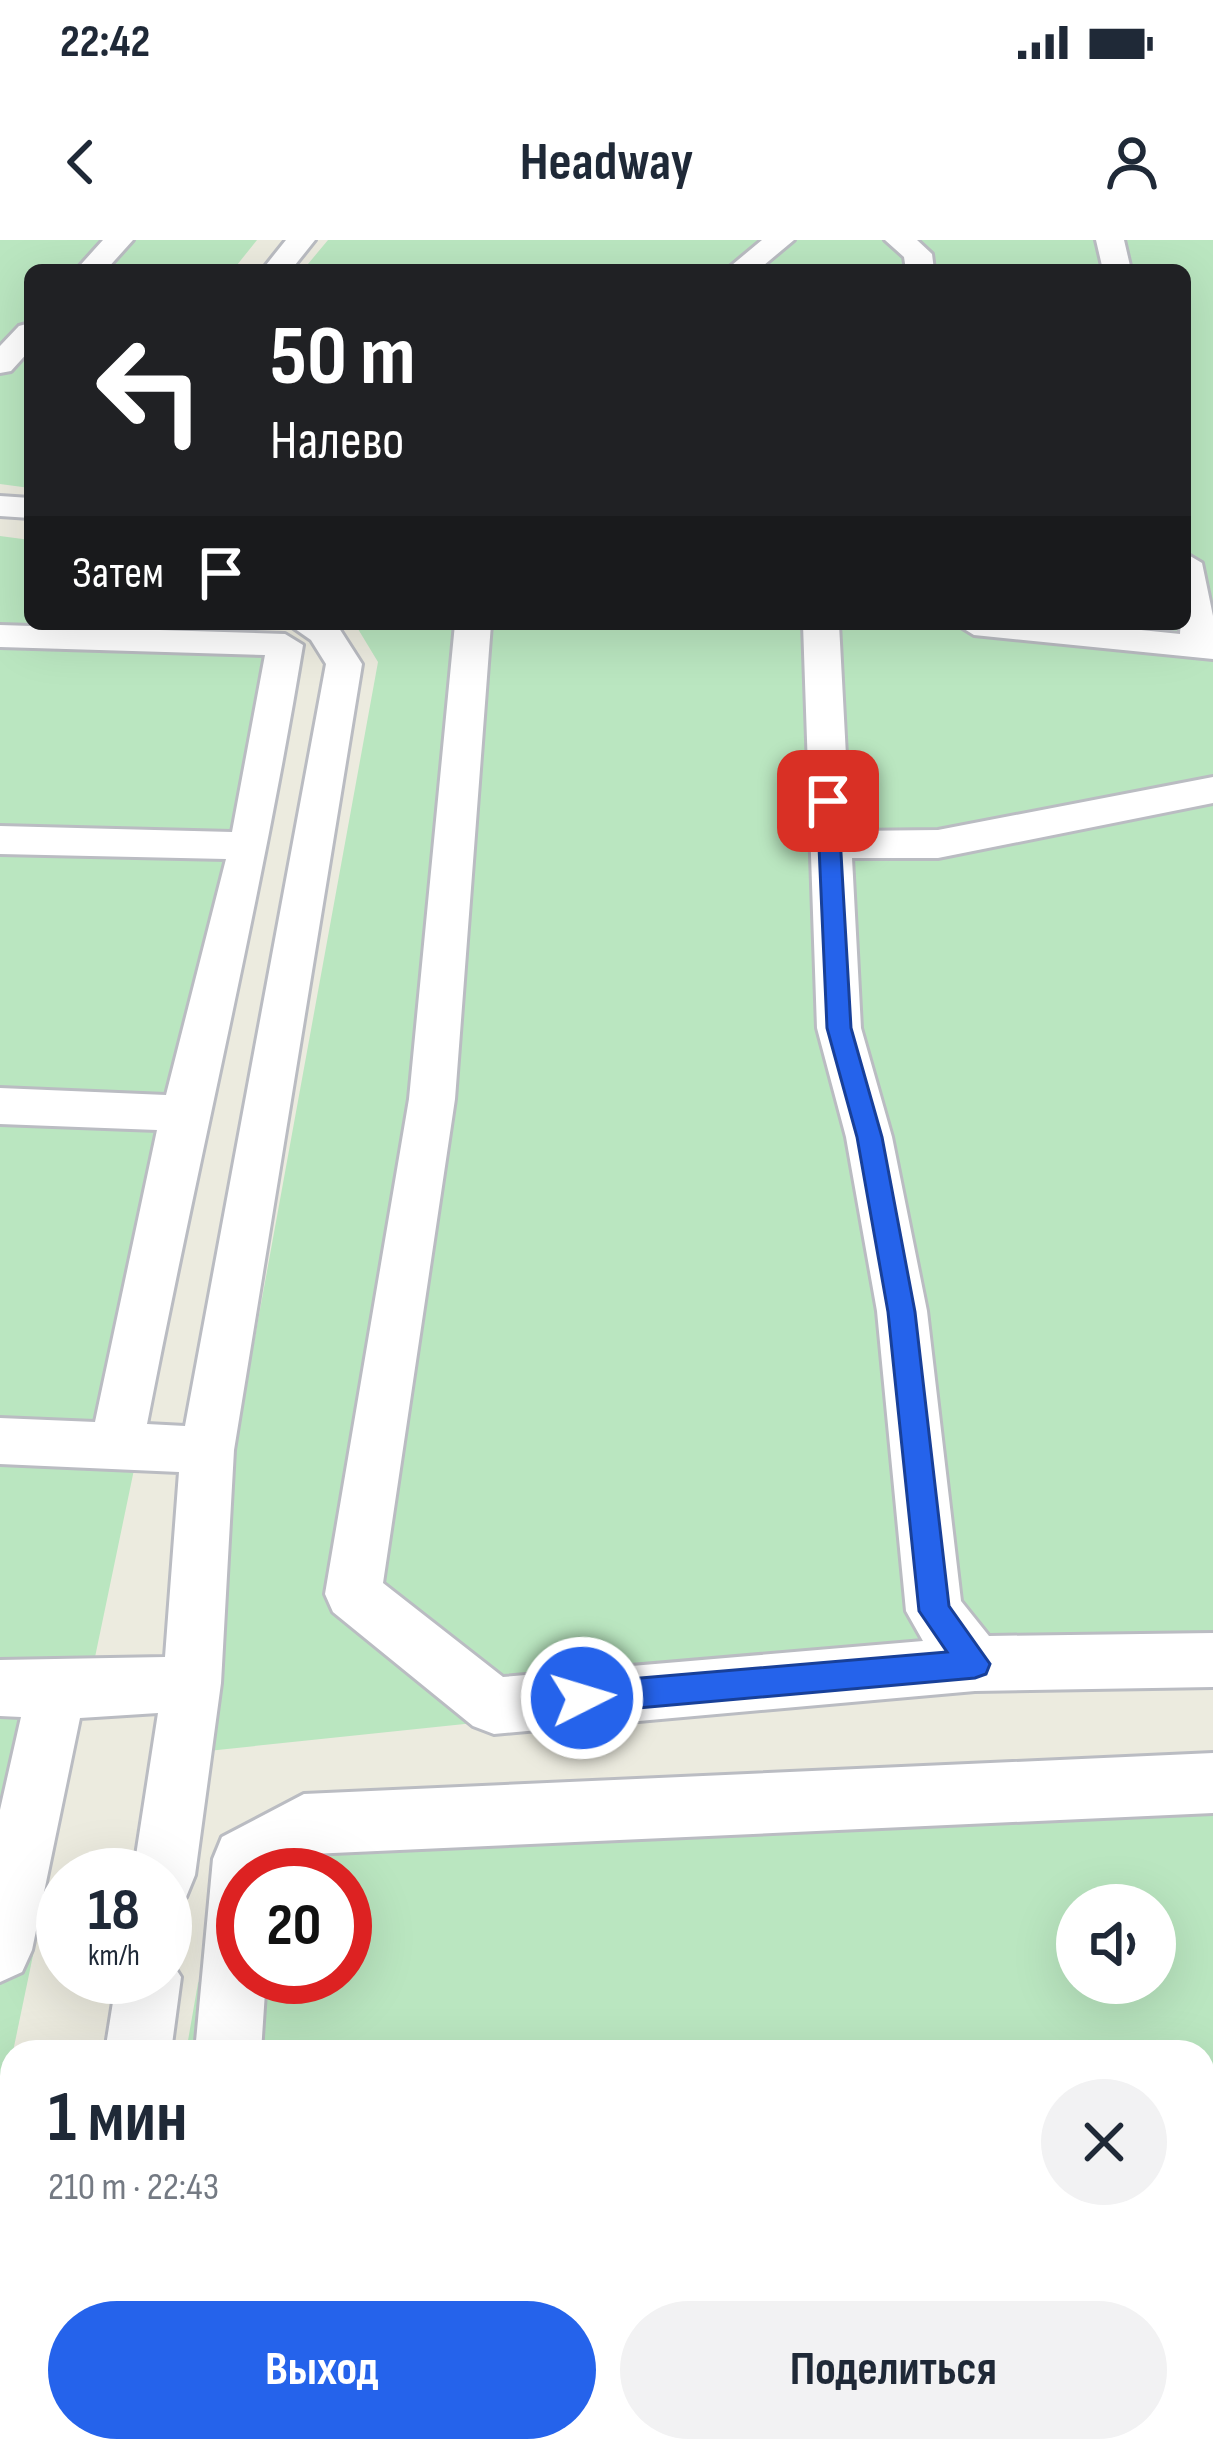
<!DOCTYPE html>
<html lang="ru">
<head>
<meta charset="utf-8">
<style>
	body { margin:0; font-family:"Sofia Sans Condensed",sans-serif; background:#f2f2f3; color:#1f2937; height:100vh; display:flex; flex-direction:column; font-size:45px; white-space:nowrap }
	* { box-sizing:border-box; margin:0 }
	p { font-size:39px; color:#747a83 }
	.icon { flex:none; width:66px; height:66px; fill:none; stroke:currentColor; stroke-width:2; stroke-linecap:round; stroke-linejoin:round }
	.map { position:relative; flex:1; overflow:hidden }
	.details { position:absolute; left:0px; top:1800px; width:1215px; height:423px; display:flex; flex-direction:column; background:#fff; border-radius:36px 36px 0 0; box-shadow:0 12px 48px #0002 }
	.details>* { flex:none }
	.hud { position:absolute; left:24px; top:24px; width:1167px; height:366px; border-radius:18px; box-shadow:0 12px 48px #0002; background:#202124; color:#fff; overflow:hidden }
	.buttons { position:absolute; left:1056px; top:1644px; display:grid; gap:24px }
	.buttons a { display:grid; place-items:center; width:120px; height:120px; border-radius:50%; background:#fff; box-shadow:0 12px 48px #0002; font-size:60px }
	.speed { position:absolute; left:36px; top:1608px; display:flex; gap:24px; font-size:60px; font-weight:700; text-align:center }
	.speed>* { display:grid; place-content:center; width:156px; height:156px; border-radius:50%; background:#fff; box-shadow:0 12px 48px #0002; line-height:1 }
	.speed small { font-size:30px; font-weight:400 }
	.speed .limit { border:18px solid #d22; background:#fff; color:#111 }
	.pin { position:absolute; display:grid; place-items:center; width:102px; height:102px; color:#fff; margin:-51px; border-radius:24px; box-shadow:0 6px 18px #0006 }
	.me { position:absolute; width:132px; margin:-66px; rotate:85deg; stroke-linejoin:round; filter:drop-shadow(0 0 9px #0008) }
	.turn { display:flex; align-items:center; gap:42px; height:252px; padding:0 48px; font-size:54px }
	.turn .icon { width:156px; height:156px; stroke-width:2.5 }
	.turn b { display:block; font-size:84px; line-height:102px }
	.then { display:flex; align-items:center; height:114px; padding:0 48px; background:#0003; gap:24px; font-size:45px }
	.round { display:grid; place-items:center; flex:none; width:126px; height:126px; border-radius:63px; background:#f2f2f3 }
	.overview { display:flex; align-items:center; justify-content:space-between; height:204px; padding:0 48px }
	h1 { font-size:72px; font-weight:700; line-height:90px }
	.cta { display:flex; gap:24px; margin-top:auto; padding:24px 48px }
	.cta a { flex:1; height:138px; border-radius:72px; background:#2563eb; color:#fff; font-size:48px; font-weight:700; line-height:138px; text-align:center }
	.cta a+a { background:#f2f2f3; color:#1f2937 }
	.status { display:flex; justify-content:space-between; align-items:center; height:84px; padding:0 60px; background:#fff; direction:ltr }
	.status svg { height:33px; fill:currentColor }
	header { display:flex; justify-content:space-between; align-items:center; height:156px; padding:0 48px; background:#fff; font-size:54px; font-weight:700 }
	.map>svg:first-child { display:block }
</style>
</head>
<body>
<div class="status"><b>22:42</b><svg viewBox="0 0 49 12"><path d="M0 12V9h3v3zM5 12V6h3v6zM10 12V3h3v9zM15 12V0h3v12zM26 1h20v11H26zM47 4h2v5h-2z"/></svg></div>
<header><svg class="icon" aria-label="back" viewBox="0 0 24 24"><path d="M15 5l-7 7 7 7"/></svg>Headway<svg class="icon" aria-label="person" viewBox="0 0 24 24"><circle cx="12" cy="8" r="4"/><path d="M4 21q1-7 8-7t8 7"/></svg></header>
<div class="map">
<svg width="1213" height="2221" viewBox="0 0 1213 2221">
	<rect width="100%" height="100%" fill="#ecebdf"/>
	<!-- green -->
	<path fill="#bae6c0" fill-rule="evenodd" d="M0 0H257L233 30H30V248L0 244Z
		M328 0H1213V1417L996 1428 179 1514 378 422 355 384H1185V30H303Z
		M0 296 30 300V384H246L303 417 0 1874Z
		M1213 1564V2221H114L116 2211H1203V1812H186L198 1743 243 1673V1737H345V1635H267L287 1605ZM1077 1665H1155V1743H1077Z"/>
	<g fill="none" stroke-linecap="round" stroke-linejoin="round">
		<!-- minor casing -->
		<g stroke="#babcc2" stroke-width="6">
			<path id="minor" d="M103 0H133L106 30H76Z
				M286 0H315L291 30H262Z
				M762 0H794L758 30H726Z
				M885 0H917L932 14 934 30H906L904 17Z
				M1096 0H1124L1131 30H1103Z
				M30 83V110L11 131 0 133V106L19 86Z
				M0 256 30 258V278L0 276Z
				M1185 313 1202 323 1213 376V419L974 395 956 384H1083L1180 394Z
				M288 384 337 385 362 424 234 1210 221 1443 195 1635 186 1657 165 1665V1635H133L158 1473 80 1478 32 1710 22 1732 0 1742V1570L21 1477 0 1476V1420L165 1417 179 1232 0 1224V1178L95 1182 157 890 0 884V848L166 855 226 619 0 614V586L232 592 265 415 0 407V385L285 394 303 405C260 666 197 924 147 1184L185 1186 326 424 311 400Z
				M455 384H491L455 859 383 1343 503 1437 923 1401 906 1371 877 1071 846 897 817 788 803 384H839L850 591 938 590 1213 537V563L938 618H852L861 788 892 897 927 1071 961 1361 989 1396 1213 1393V1447L975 1451 494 1494 473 1486 333 1372 325 1354 409 859Z
				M1213 1513V1573L311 1614 275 1635H243V1737H266L261 1812H195L213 1619 222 1597 304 1554Z
				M165 1712 181 1737 171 1812H105L117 1737H165Z
				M41 2211H115L114 2221H40Z
				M158 2211H232L231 2221H157Z"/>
		</g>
		<!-- minor -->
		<use href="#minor" fill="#fff" fill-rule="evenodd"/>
	</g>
	<!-- route -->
	<path fill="#2563eb" stroke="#184099" stroke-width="3" d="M828 554 838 561 851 788 882 897 915 1072 949 1366 990 1424 986 1434 975 1438 582 1473 571 1469 566 1458 571 1448 582 1443 947 1412 919 1371 888 1072 857 897 827 788 817 561Z"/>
</svg>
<div class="buttons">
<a><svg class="icon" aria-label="sound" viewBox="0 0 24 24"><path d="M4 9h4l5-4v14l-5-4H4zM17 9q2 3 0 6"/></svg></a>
</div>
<div class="speed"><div>18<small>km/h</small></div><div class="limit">20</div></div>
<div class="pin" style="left:828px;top:561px;background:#d93025"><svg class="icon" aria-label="arrive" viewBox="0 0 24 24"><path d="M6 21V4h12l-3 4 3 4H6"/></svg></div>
<svg class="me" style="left:582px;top:1458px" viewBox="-20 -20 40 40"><circle r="17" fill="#2563eb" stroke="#fff" stroke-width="3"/><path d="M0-11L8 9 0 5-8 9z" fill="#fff"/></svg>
<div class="hud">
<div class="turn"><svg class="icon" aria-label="left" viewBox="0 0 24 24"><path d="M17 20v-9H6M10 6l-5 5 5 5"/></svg><div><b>50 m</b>Налево</div></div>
<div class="then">Затем<svg class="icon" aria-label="arrive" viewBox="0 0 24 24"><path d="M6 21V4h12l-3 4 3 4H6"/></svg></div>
</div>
<section class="details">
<div class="overview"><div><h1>1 мин</h1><p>210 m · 22:43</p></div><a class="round"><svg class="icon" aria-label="close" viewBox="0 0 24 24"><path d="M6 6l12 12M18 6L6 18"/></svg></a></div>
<div class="cta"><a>Выход</a><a>Поделиться</a></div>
</section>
</div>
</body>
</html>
